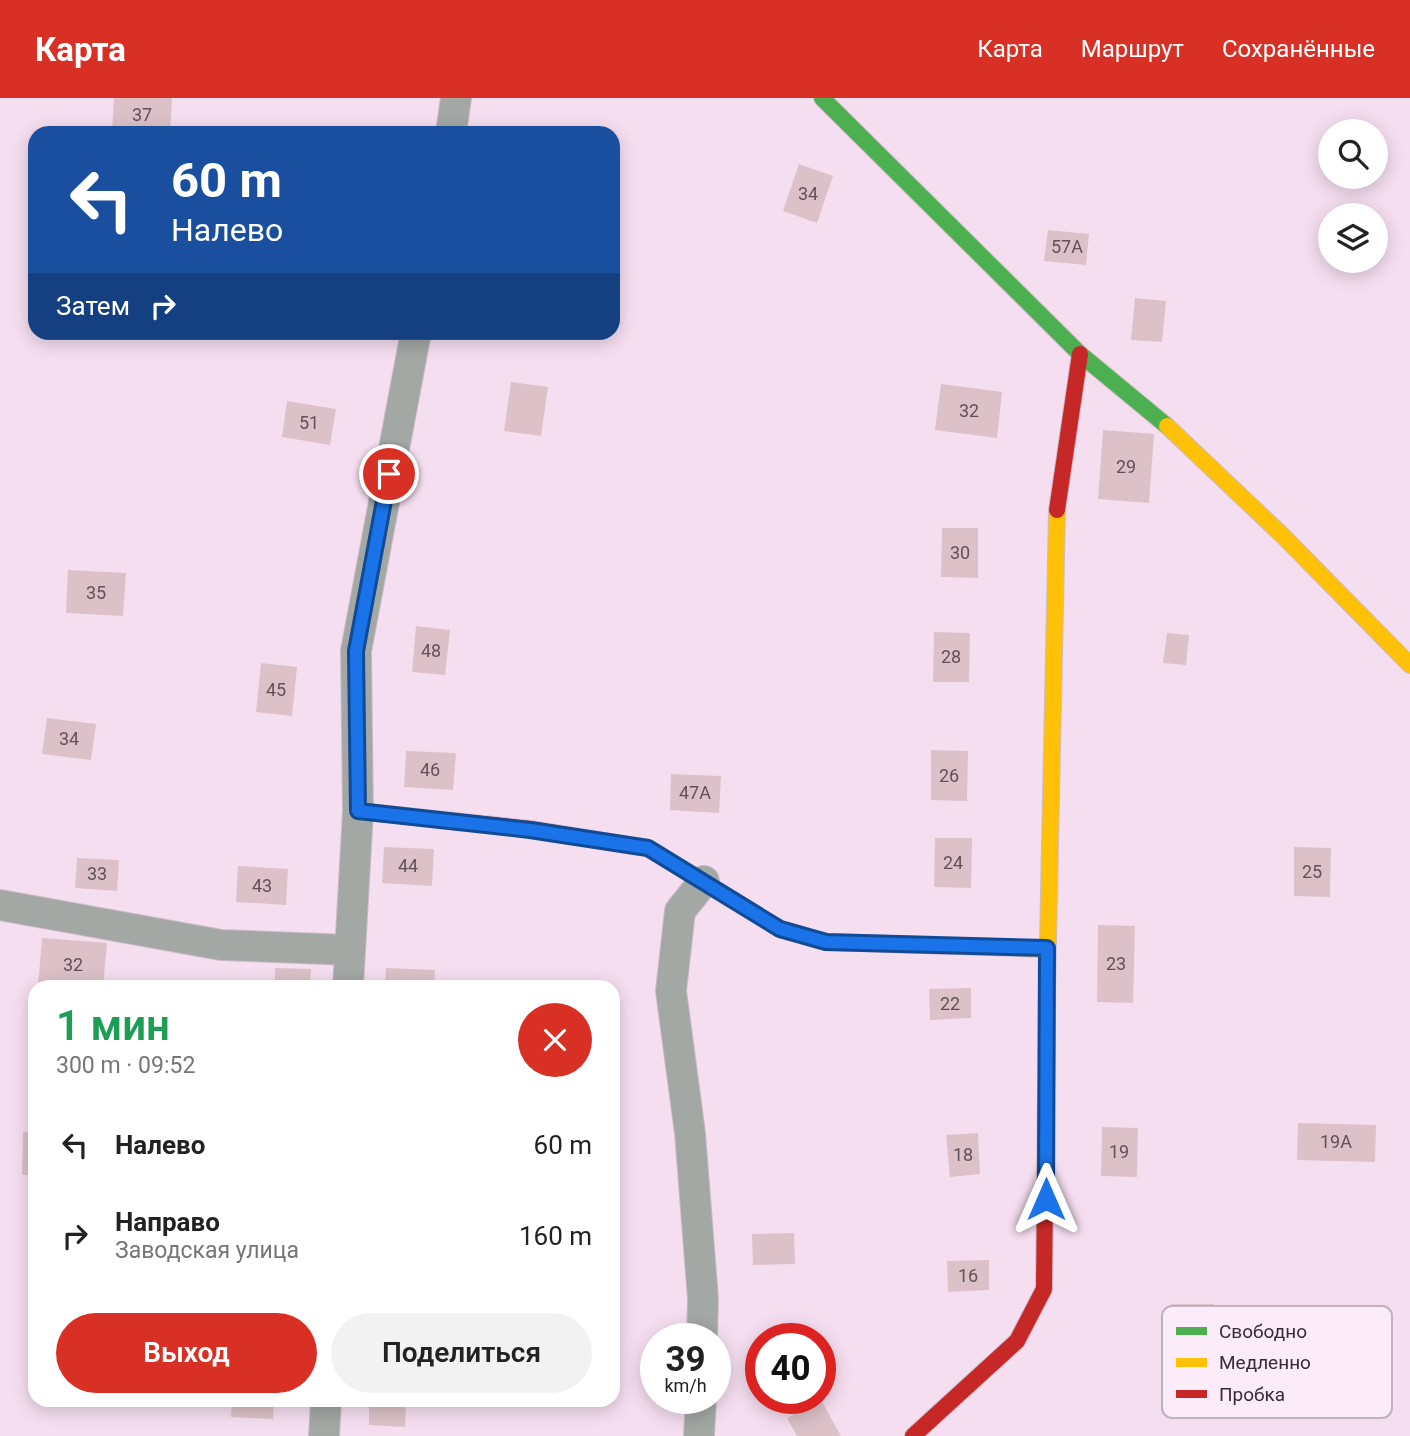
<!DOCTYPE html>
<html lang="ru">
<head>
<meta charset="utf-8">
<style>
	body { margin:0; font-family:Roboto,sans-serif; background:#f2f2f2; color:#222; height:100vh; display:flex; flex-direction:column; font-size:26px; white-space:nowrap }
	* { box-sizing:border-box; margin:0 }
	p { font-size:23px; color:#767676 }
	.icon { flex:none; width:38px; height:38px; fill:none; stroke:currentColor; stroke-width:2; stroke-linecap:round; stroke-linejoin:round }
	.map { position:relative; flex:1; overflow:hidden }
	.panel { position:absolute; left:28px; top:882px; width:592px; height:427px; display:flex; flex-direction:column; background:#fff; border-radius:21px; box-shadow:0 4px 18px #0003 }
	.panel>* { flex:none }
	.guide { position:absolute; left:28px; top:28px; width:592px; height:214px; border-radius:21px; box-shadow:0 4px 18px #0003; background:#1a4fa0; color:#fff; overflow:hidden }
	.buttons { position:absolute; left:1318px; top:21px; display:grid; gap:14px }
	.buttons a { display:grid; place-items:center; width:70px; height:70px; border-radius:50%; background:#fff; box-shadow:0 4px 18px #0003; font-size:35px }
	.speed { position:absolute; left:640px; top:1225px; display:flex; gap:14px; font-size:35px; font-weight:700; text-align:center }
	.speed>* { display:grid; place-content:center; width:91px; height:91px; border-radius:50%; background:#fff; box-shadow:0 4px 18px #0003; line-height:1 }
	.speed small { font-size:18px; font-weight:400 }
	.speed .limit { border:10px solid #d22; background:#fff; color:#111 }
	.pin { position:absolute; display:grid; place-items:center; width:60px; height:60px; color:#fff; margin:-30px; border:4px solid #fff; border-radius:50%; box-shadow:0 2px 7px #0007 }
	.me { position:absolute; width:77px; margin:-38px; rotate:0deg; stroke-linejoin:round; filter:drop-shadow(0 0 5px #0008) }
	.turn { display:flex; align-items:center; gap:24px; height:147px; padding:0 28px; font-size:32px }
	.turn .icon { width:91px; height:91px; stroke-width:2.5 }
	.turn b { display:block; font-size:49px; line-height:60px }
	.then { display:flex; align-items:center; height:66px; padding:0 28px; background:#0003; gap:14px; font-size:26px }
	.round { display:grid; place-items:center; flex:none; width:74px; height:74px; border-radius:37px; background:#f2f2f2 }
	.head { display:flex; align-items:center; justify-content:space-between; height:119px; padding:0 28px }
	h1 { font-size:42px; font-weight:600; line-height:52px; color:#1e9e55 }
	.action { display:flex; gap:14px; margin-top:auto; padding:14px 28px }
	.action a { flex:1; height:80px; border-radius:42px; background:#d93025; color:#fff; font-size:28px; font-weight:600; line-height:80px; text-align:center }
	.action a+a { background:#f2f2f2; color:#222 }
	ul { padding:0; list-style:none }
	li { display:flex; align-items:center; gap:21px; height:91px; padding:0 28px }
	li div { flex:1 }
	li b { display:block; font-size:26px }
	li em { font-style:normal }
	header { display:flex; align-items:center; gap:42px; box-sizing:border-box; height:98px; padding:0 35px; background:#d93025; color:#fff }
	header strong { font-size:33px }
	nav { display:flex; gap:38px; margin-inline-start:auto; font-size:24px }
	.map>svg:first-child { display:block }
</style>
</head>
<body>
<header>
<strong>Карта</strong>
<nav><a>Карта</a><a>Маршрут</a><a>Сохранённые</a></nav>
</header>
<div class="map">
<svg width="1410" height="1338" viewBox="0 0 1410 1338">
	<rect width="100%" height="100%" fill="#f5def0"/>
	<!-- building -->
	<path fill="#dcc2c8" d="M114 0H172L170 35 112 33Z
		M799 66 833 78 817 125 783 113Z
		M1048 132 1089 136 1086 167 1044 163Z
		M1135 200 1166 203 1162 244 1131 242Z
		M511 284 548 289 541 338 504 333Z
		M941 286 1002 294 997 340 935 332Z
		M287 303 336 311 330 347 282 339Z
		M1103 332 1154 336 1149 405 1098 401Z
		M942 430H978V480L941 479Z
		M68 472 126 475 123 518 66 515Z
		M416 528 450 532 445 577 412 574Z
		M934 534 970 535 969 584H933Z
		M1167 535 1189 537 1186 567 1163 565Z
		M261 565 297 569 292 618 256 614Z
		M47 620 96 626 91 662 42 656Z
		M931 652 968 653 967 703 931 702Z
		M406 653 456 655 453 692 404 689Z
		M671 676 721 678 719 715 670 712Z
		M935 740H972L971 790 934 789Z
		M384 749 434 751 432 788 382 785Z
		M1294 749 1331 750 1330 799 1294 798Z
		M77 760 119 762 117 793 75 790Z
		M238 768 288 771 286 807 236 804Z
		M1098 827 1135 828 1133 905 1097 904Z
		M42 840 107 845 103 889H38Z
		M275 870 311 871 310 889H275Z
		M386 870 435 872 434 889H385Z
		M971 890V920L930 922 929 891Z
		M1298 1025 1376 1027 1375 1064 1297 1062Z
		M1102 1029 1138 1030 1137 1079 1101 1078Z
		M23 1034H35V1077H22Z
		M978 1035 980 1076 950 1079 946 1037Z
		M794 1135 795 1166 753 1167 752 1136Z
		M989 1162V1192L948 1194 947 1163Z
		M1171 1206H1214V1237H1171Z
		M232 1302H274L273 1321 231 1319Z
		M369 1302H406L405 1329 369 1327Z
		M821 1302 841 1338H797L787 1320Z"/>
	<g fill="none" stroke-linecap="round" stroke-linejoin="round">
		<!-- street casing -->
		<g stroke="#cebcca" stroke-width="32">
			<path id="street" d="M451 35 456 0
				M0 807 221 847 350 852
				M348 889 358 713 356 553 416 234
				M702 1241 703 1201 690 1035 671 893 680 813 704 783
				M324 1338 326 1302
				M699 1338 701 1300"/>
		</g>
		<!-- fast casing -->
		<g stroke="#cebcca" stroke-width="18">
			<path id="fast" d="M822 0 1080 256 1167 328"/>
		</g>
		<!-- slow casing -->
		<g stroke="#cebcca" stroke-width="18">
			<path id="slow" d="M1167 328 1283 438 1410 567
				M634 748 648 750 780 831 826 844 1047 851
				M1047 891 1057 412"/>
		</g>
		<!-- jam casing -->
		<g stroke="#cebcca" stroke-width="18">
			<path id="jam" d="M1057 412 1080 256
				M358 713 530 731 634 748
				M913 1338 1017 1243 1044 1191 1047 891"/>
		</g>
		<!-- street -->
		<use href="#street" stroke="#a4a8a5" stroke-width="30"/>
		<!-- fast -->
		<use href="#fast" stroke="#4caf50" stroke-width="16"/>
		<!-- slow -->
		<use href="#slow" stroke="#ffc107" stroke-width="16"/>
		<!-- jam -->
		<use href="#jam" stroke="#c62828" stroke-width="16"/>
	</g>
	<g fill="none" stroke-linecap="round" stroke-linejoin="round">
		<!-- route casing -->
		<g stroke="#114b97" stroke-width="18">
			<path id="route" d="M389 376 356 553 358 713 530 732 648 750 780 831 826 844 1047 850 1046 1101"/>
		</g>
		<!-- route -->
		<use href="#route" stroke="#1a73e8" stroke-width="12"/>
	</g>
	<g text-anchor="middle" stroke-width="5" stroke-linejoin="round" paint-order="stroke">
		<!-- number labels -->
		<g font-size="18" fill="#62505a">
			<text x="142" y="23">37</text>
			<text x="808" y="102">34</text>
			<text x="1067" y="155">57А</text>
			<text x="969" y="319">32</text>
			<text x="309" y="331">51</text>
			<text x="1126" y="375">29</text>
			<text x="960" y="461">30</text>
			<text x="96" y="501">35</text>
			<text x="431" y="559">48</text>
			<text x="951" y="565">28</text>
			<text x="276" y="598">45</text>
			<text x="69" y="647">34</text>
			<text x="430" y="678">46</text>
			<text x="949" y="684">26</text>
			<text x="695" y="701">47А</text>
			<text x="953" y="771">24</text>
			<text x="408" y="774">44</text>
			<text x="1312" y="780">25</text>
			<text x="97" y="782">33</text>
			<text x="262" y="794">43</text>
			<text x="1116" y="872">23</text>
			<text x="73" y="873">32</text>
			<text x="950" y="912">22</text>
			<text x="1336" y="1050">19А</text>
			<text x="1119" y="1060">19</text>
			<text x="963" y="1063">18</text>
			<text x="968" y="1184">16</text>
		</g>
	</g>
	<!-- legend -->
	<rect x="1162" y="1208" width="230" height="112" rx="10" fill="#fcebf8" stroke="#c2b1be" stroke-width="2"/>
	<rect x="1176" y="1229" width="31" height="8" fill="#4caf50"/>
	<rect x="1176" y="1260" width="31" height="9" fill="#ffc107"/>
	<rect x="1176" y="1292" width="31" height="8" fill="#c62828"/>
	<g font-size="19" fill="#392a36">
		<text x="1219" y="1240">Свободно</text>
		<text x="1219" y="1271">Медленно</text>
		<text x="1219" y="1303">Пробка</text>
	</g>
</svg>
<div class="buttons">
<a><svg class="icon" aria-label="search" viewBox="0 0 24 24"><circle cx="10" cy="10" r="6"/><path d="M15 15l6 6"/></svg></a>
<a><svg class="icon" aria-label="layers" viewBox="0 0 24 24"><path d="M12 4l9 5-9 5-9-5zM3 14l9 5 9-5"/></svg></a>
</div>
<div class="speed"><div>39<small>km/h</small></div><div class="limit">40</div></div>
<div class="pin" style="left:389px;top:376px;background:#d93025"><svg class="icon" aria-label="arrive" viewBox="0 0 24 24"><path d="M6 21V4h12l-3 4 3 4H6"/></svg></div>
<svg class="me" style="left:1046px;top:1101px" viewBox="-20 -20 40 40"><path d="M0-17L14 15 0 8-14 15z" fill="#1a73e8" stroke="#fff" stroke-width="4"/></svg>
<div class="guide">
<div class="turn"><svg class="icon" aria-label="left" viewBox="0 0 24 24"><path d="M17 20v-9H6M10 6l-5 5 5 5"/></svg><div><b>60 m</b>Налево</div></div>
<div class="then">Затем<svg class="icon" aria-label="right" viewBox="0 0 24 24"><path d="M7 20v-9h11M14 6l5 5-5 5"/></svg></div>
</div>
<section class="panel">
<div class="head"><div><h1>1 мин</h1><p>300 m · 09:52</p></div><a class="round" style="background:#d93025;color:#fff"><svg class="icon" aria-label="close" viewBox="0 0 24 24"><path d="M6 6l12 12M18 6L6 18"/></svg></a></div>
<ul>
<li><svg class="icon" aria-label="left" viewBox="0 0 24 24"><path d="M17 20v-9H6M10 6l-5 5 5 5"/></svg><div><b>Налево</b></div><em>60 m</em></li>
<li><svg class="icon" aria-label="right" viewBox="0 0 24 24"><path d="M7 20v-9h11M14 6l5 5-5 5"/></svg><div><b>Направо</b><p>Заводская улица</p></div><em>160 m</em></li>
</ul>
<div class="action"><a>Выход</a><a>Поделиться</a></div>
</section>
</div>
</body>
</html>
